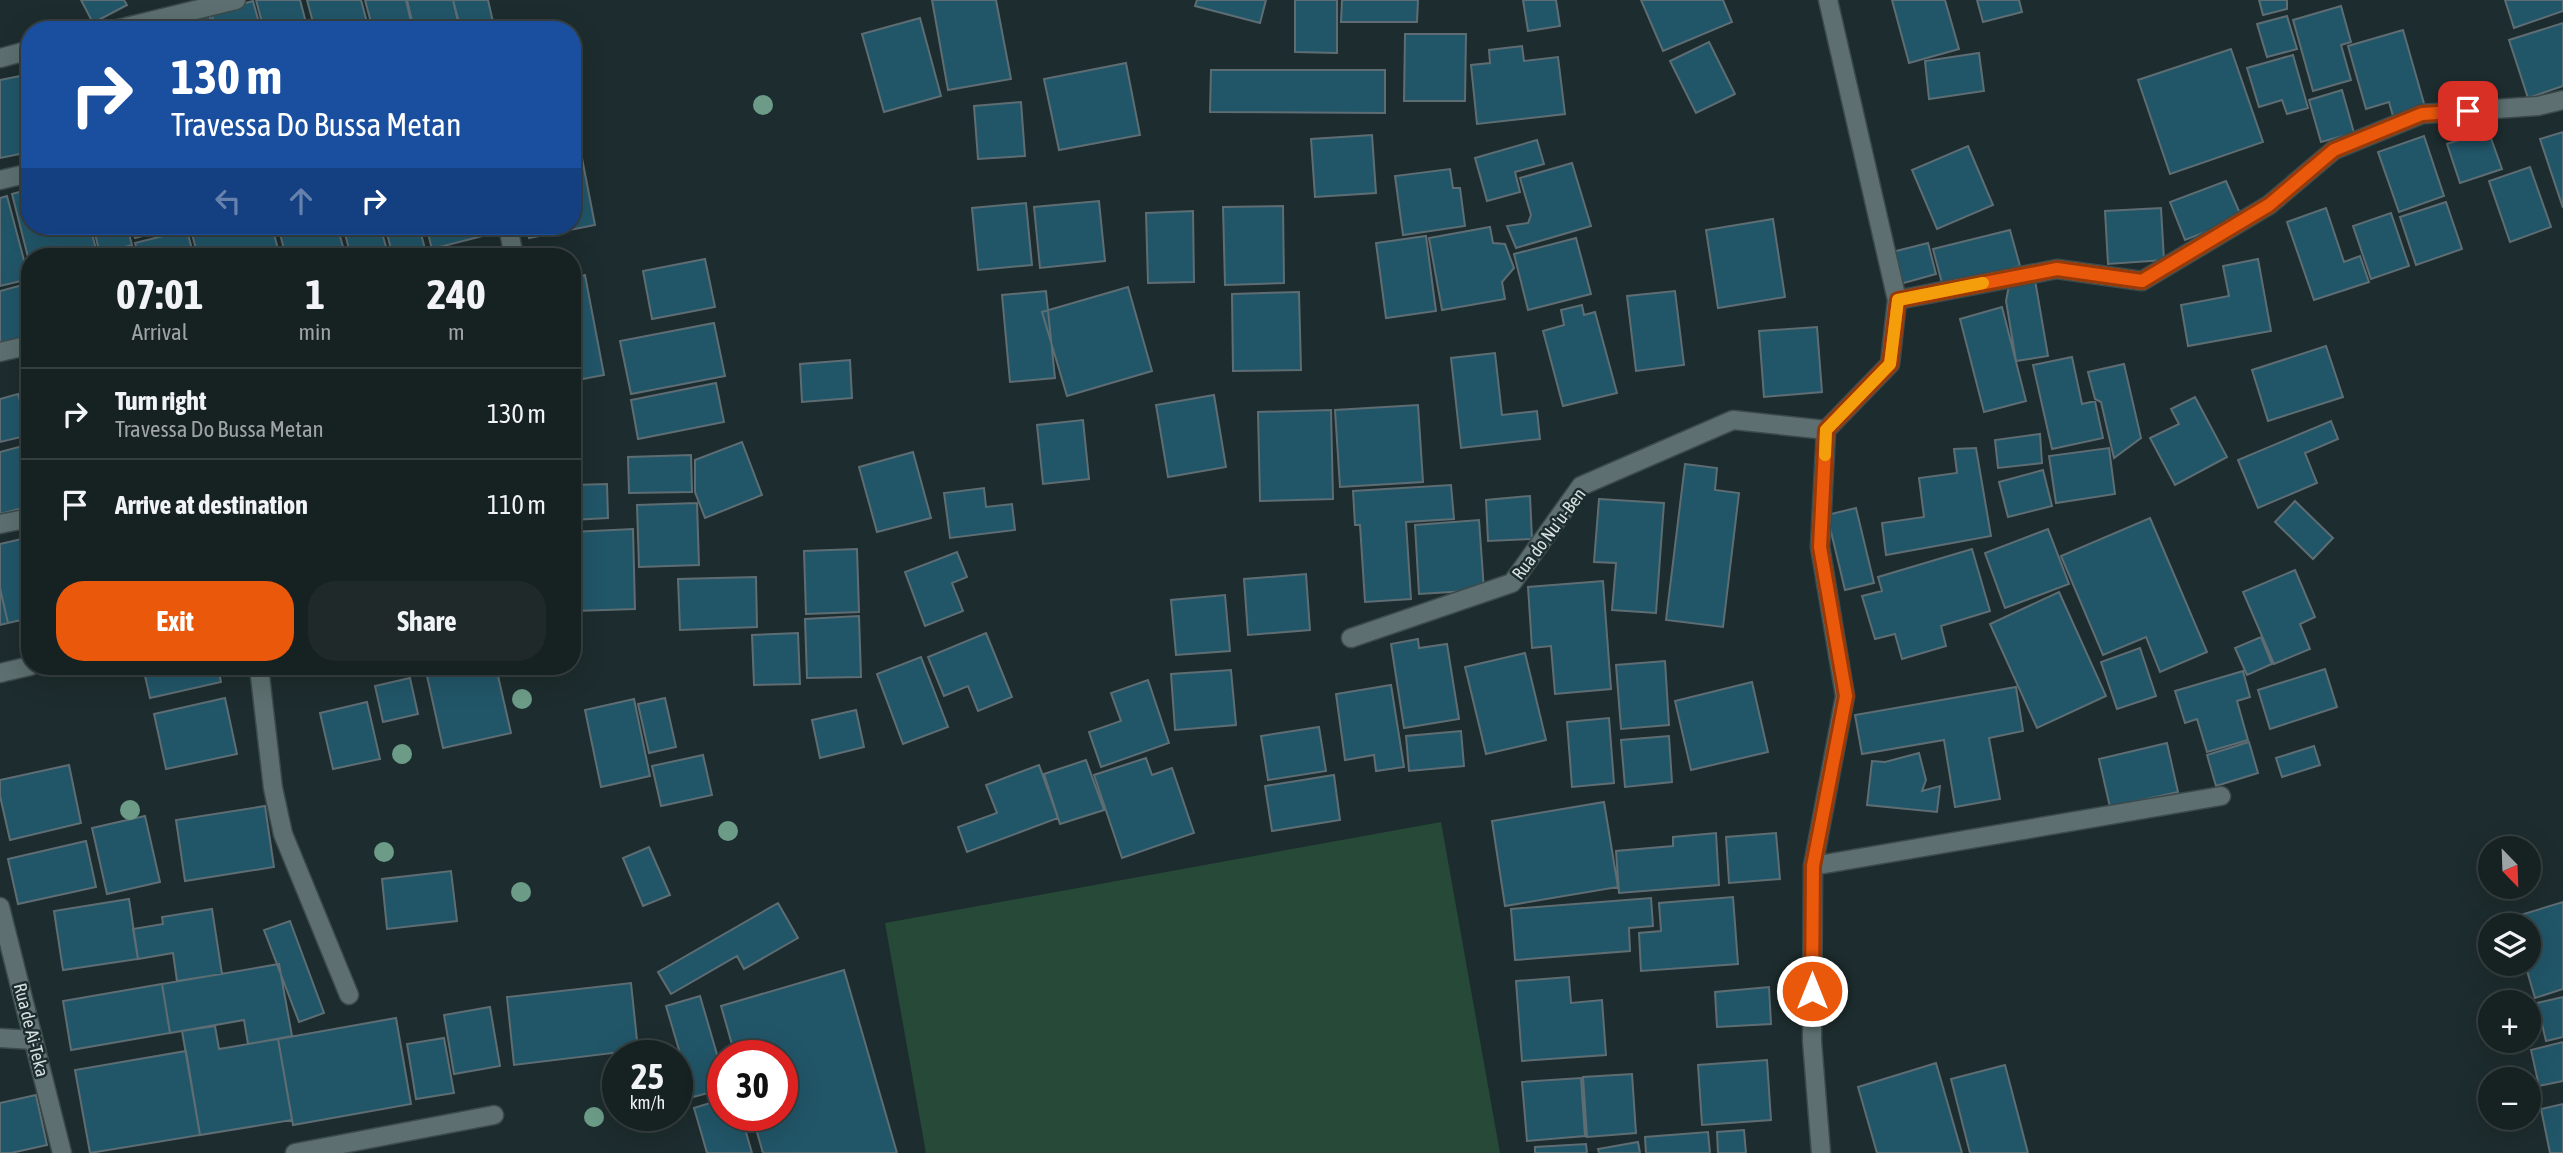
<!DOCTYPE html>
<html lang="en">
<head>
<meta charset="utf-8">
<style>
	body { margin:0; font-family:"Asap Condensed",sans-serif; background:#1f292a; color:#f1f3f6; height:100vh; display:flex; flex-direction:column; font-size:26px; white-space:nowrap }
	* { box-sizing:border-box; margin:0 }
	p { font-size:23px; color:#9ea3a5 }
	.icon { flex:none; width:38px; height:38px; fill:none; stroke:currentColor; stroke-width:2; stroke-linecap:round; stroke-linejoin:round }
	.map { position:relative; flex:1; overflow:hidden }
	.sheet { position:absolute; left:21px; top:248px; width:560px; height:427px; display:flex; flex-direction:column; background:#162122; border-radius:28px; box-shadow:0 7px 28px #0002,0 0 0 2px #353e40 }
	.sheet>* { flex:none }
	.banner { position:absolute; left:21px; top:21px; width:560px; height:214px; border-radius:28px; box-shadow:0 7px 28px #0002,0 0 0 2px #353e40; background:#1a4fa0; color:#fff; overflow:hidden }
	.needle { width:46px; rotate:157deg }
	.controls { position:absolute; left:2478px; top:836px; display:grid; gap:14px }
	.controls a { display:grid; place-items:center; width:63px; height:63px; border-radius:50%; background:#162122; box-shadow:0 7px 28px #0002,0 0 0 2px #353e40; font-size:35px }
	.speed { position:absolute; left:602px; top:1040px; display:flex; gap:14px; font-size:35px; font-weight:700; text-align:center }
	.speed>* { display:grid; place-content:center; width:91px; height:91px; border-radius:50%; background:#162122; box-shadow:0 7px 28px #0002,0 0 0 2px #353e40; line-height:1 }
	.speed small { font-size:18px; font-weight:400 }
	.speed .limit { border:10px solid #d22; background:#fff; color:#111 }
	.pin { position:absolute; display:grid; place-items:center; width:60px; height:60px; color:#fff; margin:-30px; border-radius:14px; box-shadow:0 4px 10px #0006 }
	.me { position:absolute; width:77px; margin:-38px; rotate:0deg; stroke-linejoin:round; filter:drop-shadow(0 0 5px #0008) }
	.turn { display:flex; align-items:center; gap:24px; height:147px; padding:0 35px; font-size:32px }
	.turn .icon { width:91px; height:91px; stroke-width:2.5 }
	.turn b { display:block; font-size:49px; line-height:60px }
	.lanes { display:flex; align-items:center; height:66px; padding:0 35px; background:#0003; justify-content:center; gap:35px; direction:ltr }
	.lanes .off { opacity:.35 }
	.eta { display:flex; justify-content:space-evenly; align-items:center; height:119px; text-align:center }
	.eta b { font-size:42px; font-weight:700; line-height:49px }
	.primary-button { display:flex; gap:14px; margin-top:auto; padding:14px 35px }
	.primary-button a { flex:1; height:80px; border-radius:28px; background:#ea580c; color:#fff; font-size:28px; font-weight:700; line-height:80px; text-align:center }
	.primary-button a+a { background:#1f292a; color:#f1f3f6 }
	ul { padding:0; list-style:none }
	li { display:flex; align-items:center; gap:21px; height:91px; padding:0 35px; border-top:2px solid #353e40 }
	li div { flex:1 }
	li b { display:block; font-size:26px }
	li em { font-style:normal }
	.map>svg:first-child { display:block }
</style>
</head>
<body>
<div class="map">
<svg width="2563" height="1153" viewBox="0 0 2563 1153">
	<rect width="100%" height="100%" fill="#1d2c2e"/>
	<!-- green -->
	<path fill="#274938" d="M1441 822 1500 1153H926L885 923Z"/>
	<!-- building -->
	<path fill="#215668" stroke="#5e6d73" stroke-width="2" d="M81 0H124L127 5 93 23Z
		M256 0H300L308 30H264Z
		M307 0H361L369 30H315Z
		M365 0H406L413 30H373Z
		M407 0H453L460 30H414Z
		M453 0H488L493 22 461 30Z
		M932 0H996L1011 79 948 90Z
		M1197 0H1266L1260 23 1195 6Z
		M1295 0H1337V53L1295 52Z
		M1342 0H1418L1417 22H1341Z
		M1523 0H1556L1560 26 1528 31Z
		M1641 0H1723L1732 22 1663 51Z
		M1892 0H1945L1959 49 1909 63Z
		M1977 0H2019L2022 12 1983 22Z
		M2259 0H2287V9L2263 15Z
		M2505 0H2563V11L2514 28Z
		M253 1 261 30H216L211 12Z
		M2341 6 2351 42 2341 45 2351 80 2313 91 2293 20Z
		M209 14 214 30H145Z
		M2287 16 2297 49 2267 57 2257 24Z
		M920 18 941 96 884 112 862 34Z
		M2563 23V86L2528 98 2509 40Z
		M2403 30 2425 107 2393 116 2389 102 2366 109 2348 46Z
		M1405 34H1466L1465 101H1404Z
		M1709 42 1735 94 1696 113 1670 61Z
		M1522 46 1524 61 1558 57 1565 114 1477 124 1471 65 1490 63 1489 50Z
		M2231 49 2263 142 2170 174 2138 80Z
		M1979 53 1984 91 1929 99 1925 61Z
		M2293 55 2308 108 2287 114 2282 100 2259 107 2247 68Z
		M1126 63 1140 135 1059 150 1044 79Z
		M1211 70H1385V113L1210 112Z
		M30 74V152L0 158V80Z
		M2342 90 2354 133 2321 142 2309 100Z
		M1021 102 1025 156 978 159 974 106Z
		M2488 130 2502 169 2460 183 2447 144Z
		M2563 132V208L2540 139Z
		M1372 135 1376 193 1315 197 1311 139Z
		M2424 136 2444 196 2399 212 2378 152Z
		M1537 140 1544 164 1515 172 1520 192 1487 201 1475 158Z
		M1968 146 1993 205 1937 229 1912 170Z
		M581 153 595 225 529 238 527 226H572V155Z
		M1572 163 1591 226 1516 248 1507 226 1528 223 1531 215 1520 178Z
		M2530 167 2551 227 2510 242 2489 181Z
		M1450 169 1453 188H1460L1465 226 1403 235 1395 176Z
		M2226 181 2242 218 2185 240 2170 202Z
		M30 189V226H90L98 257H30V265L12 194Z
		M7 196 29 279 0 286V198Z
		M1099 201 1105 261 1040 268 1034 207Z
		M2446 202 2462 249 2416 265 2400 217Z
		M1026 203 1032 265 978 270 972 208Z
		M1283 206 1284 283 1225 285 1223 207Z
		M2161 208 2164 260 2108 264 2105 211Z
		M2326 208 2344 262 2360 256 2369 282 2314 300 2287 222Z
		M1193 211 1194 282 1148 283 1146 213Z
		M2391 213 2409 266 2371 279 2353 226Z
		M1773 219 1785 297 1718 308 1706 230Z
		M93 226H127L132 245 100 254Z
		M132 226H181L135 238Z
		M190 226H272L280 257H198Z
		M278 226H337L346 257H286Z
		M343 226H380L389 257H351Z
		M385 226H419L425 249 393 257Z
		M426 226H487L490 234 432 249Z
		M1490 227 1493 243 1505 244 1514 268 1502 282 1505 299 1442 310 1429 238Z
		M187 230 194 257H139L135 243Z
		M2010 230 2020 266 1943 287 1933 249Z
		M1426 236 1436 311 1386 318 1376 243Z
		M1576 238 1591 294 1528 310 1514 254Z
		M1928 243 1936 274 1900 284 1892 252Z
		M131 250 133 257H104Z
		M705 259 715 307 652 319 643 271Z
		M2258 259 2271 331 2188 346 2181 305 2229 296 2223 266Z
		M585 275 604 375 572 381V279Z
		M2035 280 2048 356 2016 361 2006 301 2009 285Z
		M30 283V338L0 346V291Z
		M1128 287 1152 371 1067 396 1042 312Z
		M1046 291 1055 378 1010 382 1002 295Z
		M1675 291 1684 365 1636 371 1627 296Z
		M1299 292 1301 370 1233 371 1232 294Z
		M1582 305 1584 315 1595 312 1617 393 1563 406 1543 331 1564 325 1561 310Z
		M2002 307 2026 401 1984 412 1960 319Z
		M714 323 725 376 631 394 620 341Z
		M1817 327 1822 392 1764 397 1759 331Z
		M2326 346 2343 397 2268 421 2252 370Z
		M1495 353 1502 415 1537 411 1540 439 1461 448 1451 358Z
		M2072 357 2082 404 2095 401 2103 438 2052 449 2033 365Z
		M850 360 852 398 802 402 800 364Z
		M2124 364 2141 438 2114 458 2101 402 2095 399 2088 372Z
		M716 383 724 422 638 439 631 400Z
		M30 388V415L23 390Z
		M18 394 29 435 0 442V399Z
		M1214 395 1226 467 1168 477 1156 405Z
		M2195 397 2227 457 2175 485 2150 438 2179 424 2171 409Z
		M1418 405 1423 482 1340 487 1335 410Z
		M1331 410 1333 499 1260 501 1258 412Z
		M1083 420 1089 479 1043 484 1037 425Z
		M2331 421 2338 439 2305 453 2317 483 2258 508 2238 460Z
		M2040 434 2042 463 1998 468 1995 440Z
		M742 442 762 495 705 518 695 492V460Z
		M30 444V506L0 514V452Z
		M1976 448 1991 536 1886 555 1882 523 1924 517 1919 478 1957 473 1954 449Z
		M2109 448 2115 494 2056 503 2049 456Z
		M913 452 931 518 877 532 859 467Z
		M691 455 692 492 629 493 628 457Z
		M1685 464 1717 468 1715 490 1739 493 1723 627 1666 620Z
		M2043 470 2052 506 2008 517 1999 482Z
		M607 484 608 518 572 520V485Z
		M1451 485 1454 519 1406 522 1411 599 1365 602 1360 525H1355L1353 491Z
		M984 488 986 507 1012 504 1015 530 950 538 944 493Z
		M1530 496 1532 539 1488 541 1486 500Z
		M1599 499 1664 503 1656 613 1612 610 1616 563 1594 562Z
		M2295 501 2333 538 2313 559 2275 522Z
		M697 503 699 565 639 567 637 505Z
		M1856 508 1874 583 1845 590 1827 515Z
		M2150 518 2207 652 2160 672 2146 637 2103 655 2061 556Z
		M1479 520 1484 590 1419 594 1415 525Z
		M633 529 635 609 574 611 572 532Z
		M2048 529 2069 584 2005 608 1985 553Z
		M30 537V618L8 623 0 588V544Z
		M857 549 859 612 806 614 804 551Z
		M1972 549 1990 611 1941 626 1946 646 1902 659 1895 634 1875 639 1862 596 1882 591 1878 577Z
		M957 552 967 577 952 583 963 611 925 626 905 572Z
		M2295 570 2315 617 2300 624 2310 649 2274 664 2243 592Z
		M1306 574 1310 630 1248 635 1244 579Z
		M756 577 757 627 680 630 678 579Z
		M1603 581 1611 689 1555 694 1551 646 1532 648 1528 587Z
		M0 588 8 623 0 625Z
		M2059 592 2106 696 2037 728 1990 624Z
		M1225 595 1230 651 1176 655 1171 600Z
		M859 616 861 677 807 678 805 619Z
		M798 633 800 684 754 685 752 635Z
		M986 633 1012 697 978 711 968 686 944 696 928 657Z
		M2261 637 2272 664 2247 675 2235 648Z
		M1418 639 1419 648 1447 644 1459 719 1404 728 1391 644Z
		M2140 648 2156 696 2117 709 2101 662Z
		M1525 653 1546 740 1486 754 1465 667Z
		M921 657 948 727 903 744 877 674Z
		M1665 661 1669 725 1621 729 1616 665Z
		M143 667H218L221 682 150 698Z
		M281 667H308L282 672Z
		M471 667H496L511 733 443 748 427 676Z
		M2325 669 2337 707 2270 729 2258 690Z
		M1231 670 1236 725 1175 730 1171 674Z
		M2243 671 2250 697 2237 701 2248 740 2207 752 2197 719 2185 723 2175 691Z
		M410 678 418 714 383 722 375 686Z
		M1148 680 1169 743 1101 767 1089 732 1121 721 1111 693Z
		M1752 682 1768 752 1691 770 1675 701Z
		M1391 685 1404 767 1376 771 1374 755 1345 760 1336 694Z
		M2016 687 2023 731 1989 738 2000 799 1955 807 1944 740 1862 754 1855 715Z
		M225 698 237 754 166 769 154 714Z
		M665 698 676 747 649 753 638 704Z
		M634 699 650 776 601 787 585 710Z
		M367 702 380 759 333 769 320 713Z
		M856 710 864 747 820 758 812 720Z
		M1609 718 1614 783 1572 787 1567 722Z
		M1319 727 1326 771 1268 780 1261 736Z
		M1461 731 1464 766 1409 771 1406 736Z
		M1669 736 1672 782 1625 787 1621 740Z
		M2249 742 2258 773 2216 786 2207 755Z
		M2167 743 2178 792 2110 807 2099 759Z
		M2314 746 2320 765 2282 777 2276 758Z
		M1919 753 1926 780 1922 791 1940 786 1937 812 1867 805 1872 761 1885 762Z
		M703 755 712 795 661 806 652 766Z
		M1146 758 1152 775 1172 768 1194 833 1122 858 1094 775Z
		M1086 760 1104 810 1060 824 1044 774Z
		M69 765 81 823 10 840 0 796V780Z
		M1039 765 1058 818 967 852 958 827 997 813 986 785Z
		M1334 775 1340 820 1272 831 1265 786Z
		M1604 802 1618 887 1505 906 1492 821Z
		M265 806 274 867 185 881 176 820Z
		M145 816 160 882 107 894 92 828Z
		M1716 833 1719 885 1619 893 1616 851 1673 846V837Z
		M1776 833 1780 879 1729 883 1726 837Z
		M86 841 96 887 18 904 8 859Z
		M649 847 670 895 643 906 623 858Z
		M451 871 457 921 387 929 382 879Z
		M1733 897 1738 964 1641 971 1639 933 1661 931 1659 903Z
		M1651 898 1653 926 1629 928 1630 951 1515 960 1511 909Z
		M129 899 138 959 63 970 54 911Z
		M2563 902V989L2535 998 2525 964H2529V926H2514L2511 918Z
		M778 903 798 938 744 969 737 956 671 994 658 972Z
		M212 909 222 974 177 981 173 953 138 959 133 929 163 924 162 917Z
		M290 921 324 1013 299 1022 264 930Z
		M279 964 292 1036 248 1044 244 1020 170 1033 162 984Z
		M844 970 897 1153H763L752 1115H782V1055H735L721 1006Z
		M1569 977 1571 1003 1602 1000 1606 1055 1522 1061 1516 981Z
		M631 983 638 1050 514 1065 507 997Z
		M162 984 170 1033 71 1050 63 1001Z
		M1769 987 1771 1024 1717 1027 1715 992Z
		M700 996 723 1075V1089L693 1097 666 1006Z
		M2563 997V1037L2546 1041 2537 1003Z
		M490 1007 500 1066 454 1074 444 1015Z
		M396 1018 411 1104 293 1125 278 1039Z
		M215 1026 219 1049 278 1039 292 1120 200 1135 182 1031Z
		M444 1038 454 1093 416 1099 407 1044Z
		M2563 1042V1081L2539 1086 2531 1050Z
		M186 1051 200 1135 90 1153 75 1070Z
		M1767 1060 1771 1120 1702 1125 1698 1065Z
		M1936 1063 1962 1153H1877L1858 1087Z
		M2005 1065 2028 1153H1970L1951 1079Z
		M1632 1074 1636 1133 1587 1137 1583 1077Z
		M1581 1078 1585 1136 1527 1141 1522 1082Z
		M36 1095 47 1145 11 1153H0V1103Z
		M723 1099V1115H741L752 1153H707L694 1108Z
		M2563 1104V1153H2550L2541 1109Z
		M1744 1130 1746 1153H1718L1717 1132Z
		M1708 1132 1710 1153H1646L1645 1137Z
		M1638 1142 1640 1153H1599L1598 1149Z
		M1586 1144 1587 1153H1535V1147Z"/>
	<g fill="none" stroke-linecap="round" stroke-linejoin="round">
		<!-- minor casing -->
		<g stroke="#3c4a4b" stroke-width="21">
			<path id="minor" d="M114 30 236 0
				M0 58 30 50
				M0 180 30 173
				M508 226 514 257
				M1897 300 2057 269 2142 281 2269 205 2334 150 2422 114 2538 106 2563 100
				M0 352 30 345
				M0 524 30 518
				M1351 638 1512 583 1581 486 1733 420 1826 430
				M259 667 273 788 283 834 349 995
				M0 673 30 666
				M1813 866 2221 796
				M0 907 62 1153
				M0 1038 33 1040
				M295 1153 494 1115
				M1821 1153 1812 1041 1813 866 1845 696 1820 547 1826 430 1890 364 1897 300 1828 0"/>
		</g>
		<!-- minor -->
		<use href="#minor" stroke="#5d6f70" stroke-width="18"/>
	</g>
	<!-- trees -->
	<g fill="#6c9c87">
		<circle cx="763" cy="105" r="10"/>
		<circle cx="522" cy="699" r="10"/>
		<circle cx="402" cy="754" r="10"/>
		<circle cx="130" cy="810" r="10"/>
		<circle cx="728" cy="831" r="10"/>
		<circle cx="384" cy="852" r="10"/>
		<circle cx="521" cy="892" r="10"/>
		<circle cx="594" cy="1117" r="10"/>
	</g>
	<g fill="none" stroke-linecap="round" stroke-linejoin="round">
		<!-- route casing -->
		<g stroke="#983908" stroke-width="18">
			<path id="route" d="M1812 991 1813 866 1846 696 1820 547 1826 430 1890 364 1898 300 2057 269 2142 281 2269 205 2334 150 2422 114 2468 111"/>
		</g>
		<!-- route -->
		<use href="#route" stroke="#ea580c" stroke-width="12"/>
		<!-- slow -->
		<path stroke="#f59e0b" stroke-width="12" d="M1825 455 1826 430 1890 364 1898 300 1983 283"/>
	</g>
	<g text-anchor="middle" stroke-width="5" stroke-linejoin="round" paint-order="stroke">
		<!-- street labels -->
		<g font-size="18" fill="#d6e0e0" stroke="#1d2c2e">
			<text transform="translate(1549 534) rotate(-53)" y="6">Rua do Nu'u-Ben</text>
			<text transform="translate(31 1030) rotate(76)" y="6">Rua de Ai-Teka</text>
		</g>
	</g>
</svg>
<div class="controls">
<a><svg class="needle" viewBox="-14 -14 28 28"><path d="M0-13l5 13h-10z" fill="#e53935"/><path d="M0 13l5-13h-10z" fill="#9ea3a5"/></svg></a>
<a><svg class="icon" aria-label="layers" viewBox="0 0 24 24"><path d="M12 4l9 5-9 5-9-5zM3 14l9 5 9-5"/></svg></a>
<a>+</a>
<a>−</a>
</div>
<div class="speed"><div>25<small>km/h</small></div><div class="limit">30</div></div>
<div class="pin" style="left:2468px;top:111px;background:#d93025"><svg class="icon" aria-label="arrive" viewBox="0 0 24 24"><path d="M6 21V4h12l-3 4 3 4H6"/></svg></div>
<svg class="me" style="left:1812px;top:991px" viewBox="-20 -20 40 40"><circle r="17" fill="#ea580c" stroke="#fff" stroke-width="3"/><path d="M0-11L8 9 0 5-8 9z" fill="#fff"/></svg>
<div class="banner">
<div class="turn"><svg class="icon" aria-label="right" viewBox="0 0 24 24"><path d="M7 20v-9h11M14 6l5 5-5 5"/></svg><div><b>130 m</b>Travessa Do Bussa Metan</div></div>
<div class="lanes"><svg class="icon off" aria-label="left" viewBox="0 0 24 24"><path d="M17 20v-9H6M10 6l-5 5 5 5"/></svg><svg class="icon off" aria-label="ahead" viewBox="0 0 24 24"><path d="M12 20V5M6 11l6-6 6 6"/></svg><svg class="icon" aria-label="right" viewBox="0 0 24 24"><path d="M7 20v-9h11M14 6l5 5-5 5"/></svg></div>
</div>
<section class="sheet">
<div class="eta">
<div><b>07:01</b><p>Arrival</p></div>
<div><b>1</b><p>min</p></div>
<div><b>240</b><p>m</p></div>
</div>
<ul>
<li><svg class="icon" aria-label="right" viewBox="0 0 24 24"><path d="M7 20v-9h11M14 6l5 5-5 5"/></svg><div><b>Turn right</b><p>Travessa Do Bussa Metan</p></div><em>130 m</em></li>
<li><svg class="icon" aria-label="arrive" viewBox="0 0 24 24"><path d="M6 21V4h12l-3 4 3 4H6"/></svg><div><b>Arrive at destination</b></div><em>110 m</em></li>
</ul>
<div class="primary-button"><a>Exit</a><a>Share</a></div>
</section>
</div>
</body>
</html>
